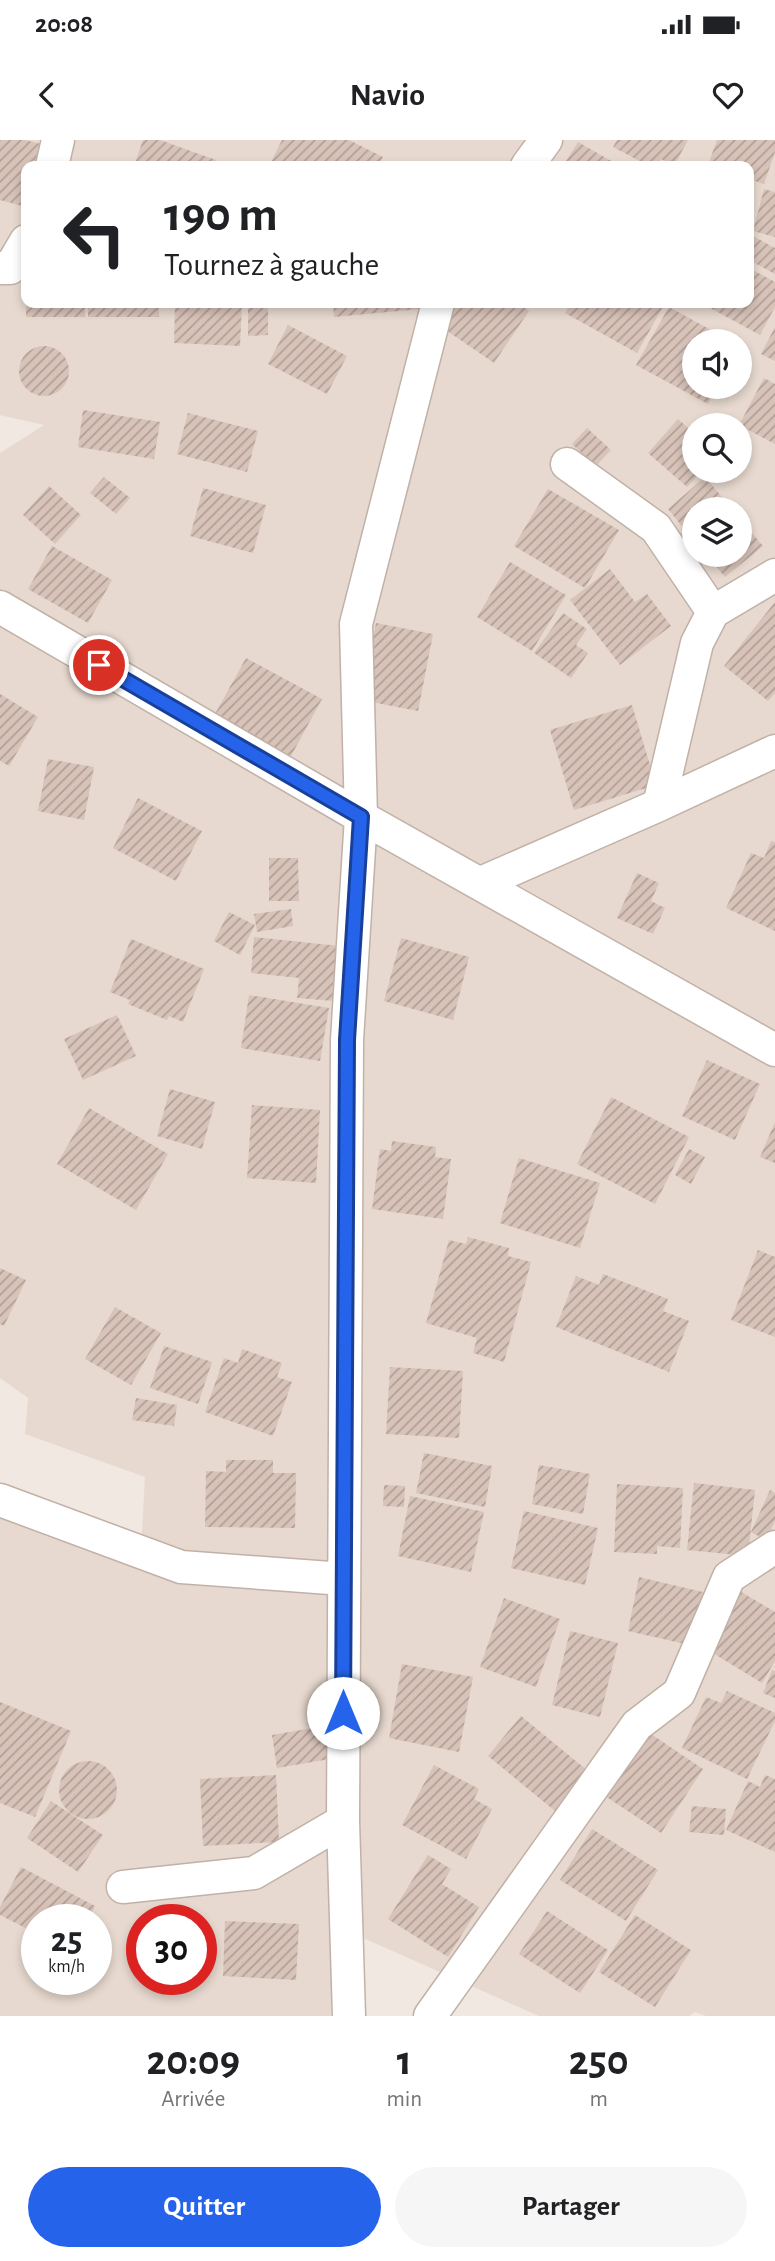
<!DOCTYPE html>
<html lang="fr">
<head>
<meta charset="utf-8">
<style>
	body { margin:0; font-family:"Alegreya Sans",sans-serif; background:#f6f6f6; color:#202124; height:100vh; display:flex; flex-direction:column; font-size:26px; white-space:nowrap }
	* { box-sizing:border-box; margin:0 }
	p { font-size:23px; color:#757577 }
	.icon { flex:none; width:38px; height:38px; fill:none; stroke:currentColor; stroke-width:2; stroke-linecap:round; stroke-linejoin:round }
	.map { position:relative; height:1876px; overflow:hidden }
	.side { display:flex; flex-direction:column; background:#fff; flex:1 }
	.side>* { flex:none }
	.banner { position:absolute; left:21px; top:21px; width:733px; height:147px; border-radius:14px; box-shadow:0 4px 10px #0003; background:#fff; color:#202124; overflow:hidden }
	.fabs { position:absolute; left:682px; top:189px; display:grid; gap:14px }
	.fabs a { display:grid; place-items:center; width:70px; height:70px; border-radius:50%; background:#fff; box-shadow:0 4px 10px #0003; font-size:35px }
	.speed { position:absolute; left:21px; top:1764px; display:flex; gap:14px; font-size:35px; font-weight:700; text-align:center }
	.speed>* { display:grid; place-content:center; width:91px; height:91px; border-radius:50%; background:#fff; box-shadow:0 4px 10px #0003; line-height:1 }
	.speed small { font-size:18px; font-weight:400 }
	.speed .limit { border:10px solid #d22; background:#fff; color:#111 }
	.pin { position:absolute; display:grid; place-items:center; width:60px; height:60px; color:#fff; margin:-30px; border:4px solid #fff; border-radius:50%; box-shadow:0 2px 7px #0007 }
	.me { position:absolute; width:77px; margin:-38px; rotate:0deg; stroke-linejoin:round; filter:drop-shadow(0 0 5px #0008) }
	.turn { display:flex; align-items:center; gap:24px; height:147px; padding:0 28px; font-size:32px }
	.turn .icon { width:91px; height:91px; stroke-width:2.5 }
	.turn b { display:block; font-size:49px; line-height:60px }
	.eta { display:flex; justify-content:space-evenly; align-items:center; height:119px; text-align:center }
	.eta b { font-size:42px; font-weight:600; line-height:49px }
	.primary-button { display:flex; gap:14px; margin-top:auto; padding:14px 28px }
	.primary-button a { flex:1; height:80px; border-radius:42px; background:#2563eb; color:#fff; font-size:28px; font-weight:600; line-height:80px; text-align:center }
	.primary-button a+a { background:#f6f6f6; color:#202124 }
	.status { display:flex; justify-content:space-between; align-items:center; height:49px; padding:0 35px; background:#fff; direction:ltr }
	.status svg { height:19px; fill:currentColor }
	header { display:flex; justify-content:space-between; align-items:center; height:91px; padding:0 28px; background:#fff; font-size:32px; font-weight:600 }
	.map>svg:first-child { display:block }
</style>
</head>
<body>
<div class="status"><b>20:08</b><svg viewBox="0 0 49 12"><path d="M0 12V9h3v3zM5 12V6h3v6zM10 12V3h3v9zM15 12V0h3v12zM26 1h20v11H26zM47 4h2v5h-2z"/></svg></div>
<header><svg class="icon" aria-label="back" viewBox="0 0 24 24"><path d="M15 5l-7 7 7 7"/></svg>Navio<svg class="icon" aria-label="heart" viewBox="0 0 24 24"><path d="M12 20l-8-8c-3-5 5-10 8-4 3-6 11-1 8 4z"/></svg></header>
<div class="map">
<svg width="775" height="1876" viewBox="0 0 775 1876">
	<defs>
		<pattern id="building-hatch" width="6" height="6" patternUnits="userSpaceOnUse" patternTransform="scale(1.75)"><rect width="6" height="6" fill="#d8c3b9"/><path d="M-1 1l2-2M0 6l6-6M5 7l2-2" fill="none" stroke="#b19f97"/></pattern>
	</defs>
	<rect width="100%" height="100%" fill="#f2e8e2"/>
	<!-- residential -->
	<path fill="#e7d9cf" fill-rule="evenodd" d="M0 0H775V1876H706L695 1872 689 1876H539L334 1785 331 1876H0V1377L140 1430 145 1337 25 1294 28 1258 0 1238V313L44 285 0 275ZM26 26H749V163H26ZM695 201H740V247H695ZM695 285H740V331H695ZM695 369H740V415H695ZM37 1780H96V1839H37ZM142 1780H201V1839H142Z"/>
	<!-- building -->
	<path fill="url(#building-hatch)" d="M0 0H25L49 6 43 26H26V67L0 60Z
		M143 0H160L216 20 213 26H134Z
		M282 0H349L383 17 378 26H269Z
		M617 0H688L674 26 661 19 657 26H649L613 7Z
		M717 0H775V12L764 44 749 39V26L708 25Z
		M578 2 620 26H563Z
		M764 49 775 52V97L753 91Z
		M749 94 775 108V134L749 120Z
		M749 128 775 142V167L760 195 701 163H749Z
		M26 163H85V177H26Z
		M88 163H159V177H88Z
		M190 163H242L240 206 174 203 175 166H190Z
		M248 163H268V195L248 196Z
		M333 163H419L420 169 334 177Z
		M451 163H518L529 171 494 223 437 184Z
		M571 163H665L637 213 565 173Z
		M669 167 731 201H695V247H717L708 264 636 225Z
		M288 185 347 216 327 254 268 224Z
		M775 187V221L761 214Z
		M19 231a25 25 0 1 1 50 0a25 25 0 1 1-50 0Z
		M764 238 775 244V304L739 285Z
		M83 270 160 282 154 319 78 307Z
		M188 273 258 291 247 332 177 314Z
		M678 279 695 294V331H702L687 347 648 313Z
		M587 288 611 310 596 326 572 304Z
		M104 337 130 358 116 374 90 353Z
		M705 337 732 369H695V415H740V379L763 406 725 437 710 419 698 429 673 400 685 390 668 369Z
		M49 346 81 375 55 404 23 375Z
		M203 348 266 365 253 413 190 396Z
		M548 349 619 390 585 448 514 406Z
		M52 406 112 440 88 483 28 449Z
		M510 422 566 455 532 511 477 477Z
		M610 429 635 462 647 454 671 486 620 525 570 460Z
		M775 462V553L768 561 724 526Z
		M563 473 587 489 576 505 588 513 571 538 534 513Z
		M376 483 433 494 418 571 361 560Z
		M246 518 322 559 291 616 215 574Z
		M0 554 38 577 9 626 0 621Z
		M632 565 656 645 574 670 550 590Z
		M48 619 94 627 84 680 38 671Z
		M138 658 202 691 176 741 113 708Z
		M771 701 775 702V791L726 768 751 713 764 718Z
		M269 718H298L299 761H269Z
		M637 733 659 743 651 761 665 768 653 794 617 778Z
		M291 769 293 786 257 792 254 774Z
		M229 772 255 785 240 815 214 801Z
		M254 797 340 806 334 861 297 858 299 838 251 833Z
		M401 798 469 817 453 880 384 861Z
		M131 799 204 829 183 882 169 876 167 880 128 864 130 860 110 852Z
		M249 855 329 868 320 921 241 908Z
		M117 875 136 916 83 940 64 899Z
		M707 920 760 944 735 1000 682 976Z
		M170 949 215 962 202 1009 157 996Z
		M611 957 689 997 655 1064 577 1024Z
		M252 965 320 970 316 1043 247 1038Z
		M89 968 168 1014 136 1070 57 1024Z
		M775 982V1023L760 1017Z
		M392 1001 436 1007 435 1017 451 1019 443 1079 372 1069 380 1009 391 1011Z
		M689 1009 705 1017 691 1044 675 1035Z
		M519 1018 600 1043 580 1108 500 1083Z
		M468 1097 509 1108 508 1116 531 1122 504 1222 473 1213 477 1198 426 1183 449 1100 466 1104Z
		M758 1110 775 1117V1197L731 1180Z
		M0 1128 26 1140 4 1186 0 1184Z
		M603 1134 668 1159 663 1171 689 1181 669 1232 556 1187 576 1136 599 1145Z
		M115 1167 161 1193 131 1245 85 1219Z
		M164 1206 212 1222 198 1264 150 1248Z
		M242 1209 282 1223 277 1237 292 1242 273 1296 205 1272 224 1218 238 1223Z
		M390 1227 463 1231 459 1298 386 1294Z
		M136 1258 177 1265 174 1286 132 1280Z
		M424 1313 492 1326 485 1367 416 1353Z
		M226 1320H273V1333H296L295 1388 205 1387 206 1331 226 1332Z
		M539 1325 590 1334 583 1374 532 1364Z
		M694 1343 755 1350 748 1416 687 1410Z
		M617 1344 683 1348 680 1408 657 1406V1414L614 1412Z
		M384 1345 405 1346 404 1367 383 1366Z
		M770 1350 775 1353V1381L766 1400 751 1392Z
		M410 1356 484 1372 471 1432 398 1416Z
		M524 1371 598 1388 585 1445 511 1428Z
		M639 1437 707 1453 694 1506 628 1491Z
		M738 1450 775 1472V1521L762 1543 703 1507Z
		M504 1458 560 1479 536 1547 480 1527Z
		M570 1491 618 1503 600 1577 552 1565Z
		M402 1524 473 1537 459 1612 389 1598Z
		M772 1530 775 1531V1558L763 1553Z
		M727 1551 775 1573V1581L747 1639 682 1608 706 1557 721 1563Z
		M0 1562 71 1591 35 1677 0 1663Z
		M521 1576 588 1631 555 1671 488 1616Z
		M324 1586 330 1619 277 1628 272 1595Z
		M648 1592 703 1629 661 1693 605 1656Z
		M59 1650a29 29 0 1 1 58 0a29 29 0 1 1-58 0Z
		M434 1625 479 1649 474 1659 492 1669 466 1719 402 1685Z
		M276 1635 279 1702 203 1706 200 1639Z
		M765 1635 775 1639V1712L726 1690 748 1641 760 1647Z
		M51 1661 103 1695 78 1732 27 1698Z
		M692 1666 726 1669 724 1695 689 1692Z
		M592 1689 658 1730 626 1781 560 1740Z
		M428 1715 451 1729 442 1744 479 1767 448 1817 388 1779Z
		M21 1727 95 1766 88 1780H37V1794L0 1775V1767Z
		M547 1771 608 1810 580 1853 519 1814Z
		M635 1775 691 1810 655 1867 599 1832Z
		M225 1781 299 1784 296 1840 223 1836Z"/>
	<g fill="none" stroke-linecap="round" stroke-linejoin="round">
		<!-- minor casing -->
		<g stroke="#c1b1a7" stroke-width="35">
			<path id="minor" d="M52 26 58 0
				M527 26 546 0
				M0 128H10L26 101
				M438 163 356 484 361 677 775 910
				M567 324 656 388 713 472
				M0 467 361 677 347 900 343 1681 349 1876
				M659 665 697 503 713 472 775 435
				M481 743 659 665 775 611
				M0 1360 181 1427 344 1439
				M123 1747 254 1733 343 1681
				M430 1876 637 1585 679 1553 729 1437 775 1407"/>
		</g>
		<!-- minor -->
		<use href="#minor" stroke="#fff" stroke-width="32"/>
	</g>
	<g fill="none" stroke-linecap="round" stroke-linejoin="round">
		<!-- route casing -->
		<g stroke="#184099" stroke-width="18">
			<path id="route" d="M99 525 361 677 347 900 343 1573"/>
		</g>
		<!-- route -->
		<use href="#route" stroke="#2563eb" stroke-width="12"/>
	</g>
</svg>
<div class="fabs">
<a><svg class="icon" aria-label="sound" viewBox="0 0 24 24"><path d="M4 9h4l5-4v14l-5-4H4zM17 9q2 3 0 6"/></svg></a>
<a><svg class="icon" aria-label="search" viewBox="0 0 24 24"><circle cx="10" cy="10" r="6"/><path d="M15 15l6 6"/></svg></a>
<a><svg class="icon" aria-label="layers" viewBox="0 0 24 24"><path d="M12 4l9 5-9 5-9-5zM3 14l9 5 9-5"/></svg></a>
</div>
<div class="speed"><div>25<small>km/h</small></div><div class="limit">30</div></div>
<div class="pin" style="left:99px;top:525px;background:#d93025"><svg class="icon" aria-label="arrive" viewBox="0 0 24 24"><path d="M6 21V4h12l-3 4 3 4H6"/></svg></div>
<svg class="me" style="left:343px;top:1573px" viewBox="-20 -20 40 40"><circle r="19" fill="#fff"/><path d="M0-13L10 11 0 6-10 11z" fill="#2563eb"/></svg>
<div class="banner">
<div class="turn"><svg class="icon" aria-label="left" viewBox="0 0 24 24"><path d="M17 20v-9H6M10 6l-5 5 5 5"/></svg><div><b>190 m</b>Tournez à gauche</div></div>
</div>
</div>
<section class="side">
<div class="eta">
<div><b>20:09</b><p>Arrivée</p></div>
<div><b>1</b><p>min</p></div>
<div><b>250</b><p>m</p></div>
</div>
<div class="primary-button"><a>Quitter</a><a>Partager</a></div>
</section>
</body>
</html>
